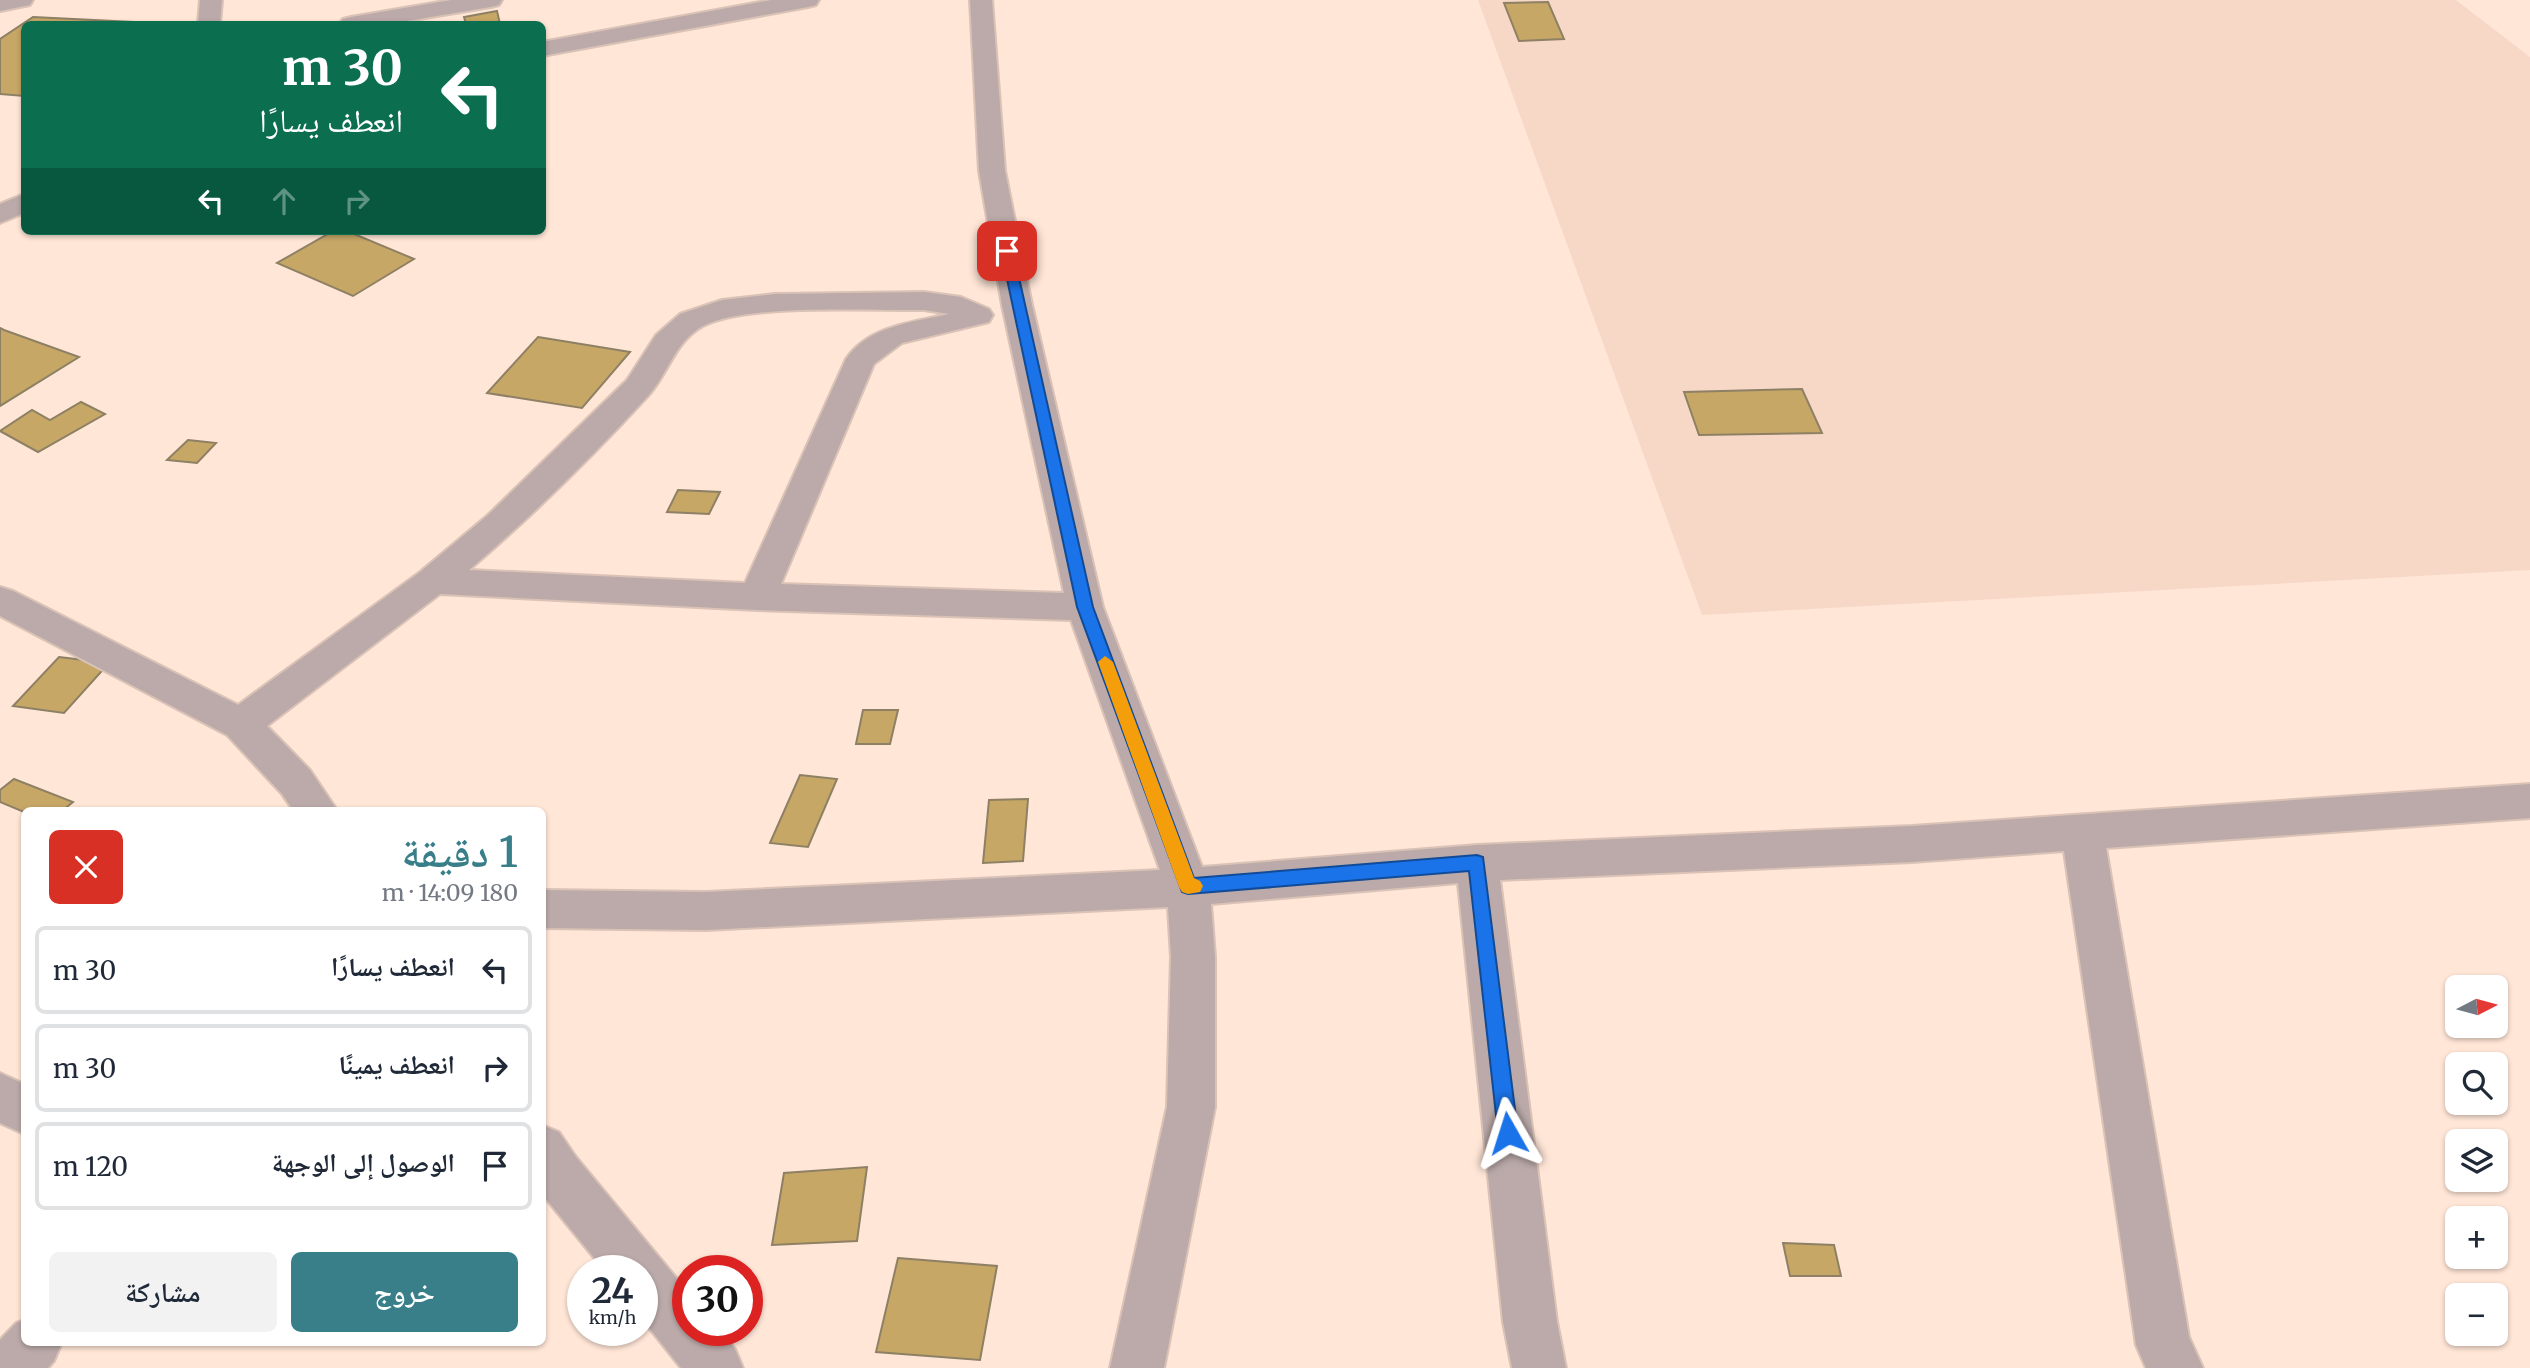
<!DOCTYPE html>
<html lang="ar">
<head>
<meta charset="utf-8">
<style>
	body { margin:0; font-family:Merriweather,"Noto Naskh Arabic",serif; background:#f2f2f3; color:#1f2937; direction:rtl; height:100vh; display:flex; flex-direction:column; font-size:26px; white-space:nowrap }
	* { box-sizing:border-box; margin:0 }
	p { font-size:23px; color:#747a83 }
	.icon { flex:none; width:38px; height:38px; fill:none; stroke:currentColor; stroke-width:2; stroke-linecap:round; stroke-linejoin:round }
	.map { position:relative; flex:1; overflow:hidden; direction:ltr }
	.sheet { position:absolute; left:21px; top:807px; width:525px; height:539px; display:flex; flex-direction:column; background:#fff; border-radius:10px; box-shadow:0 2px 5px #0004; direction:rtl }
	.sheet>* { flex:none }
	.top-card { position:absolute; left:21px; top:21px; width:525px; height:214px; border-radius:10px; box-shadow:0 2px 5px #0004; direction:rtl; background:#0b6e4f; color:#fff; overflow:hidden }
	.needle { width:46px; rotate:84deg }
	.controls { position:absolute; left:2445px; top:975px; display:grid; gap:14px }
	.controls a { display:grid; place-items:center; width:63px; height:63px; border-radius:10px; background:#fff; box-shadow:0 2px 5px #0004; font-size:35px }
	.speed { position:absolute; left:567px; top:1255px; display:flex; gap:14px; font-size:35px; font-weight:700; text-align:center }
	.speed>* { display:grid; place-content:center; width:91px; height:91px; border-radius:50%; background:#fff; box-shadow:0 2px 5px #0004; line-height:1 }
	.speed small { font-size:18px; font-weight:400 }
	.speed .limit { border:10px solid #d22; background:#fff; color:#111 }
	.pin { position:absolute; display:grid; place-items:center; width:60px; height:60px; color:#fff; margin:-30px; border-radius:14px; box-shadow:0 4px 10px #0006 }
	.me { position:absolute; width:77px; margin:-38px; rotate:354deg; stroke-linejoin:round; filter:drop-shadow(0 0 5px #0008) }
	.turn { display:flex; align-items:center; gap:24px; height:147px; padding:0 28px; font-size:32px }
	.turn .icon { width:91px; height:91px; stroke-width:2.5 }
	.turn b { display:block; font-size:49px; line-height:60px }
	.lanes { display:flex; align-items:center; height:66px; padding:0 28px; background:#0003; justify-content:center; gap:35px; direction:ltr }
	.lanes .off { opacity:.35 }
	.round { display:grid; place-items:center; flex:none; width:74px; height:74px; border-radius:10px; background:#f2f2f3 }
	.headline { display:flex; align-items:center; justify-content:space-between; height:119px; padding:0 28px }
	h1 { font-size:42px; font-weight:600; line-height:52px; color:#387f8a }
	.primary-button { display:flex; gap:14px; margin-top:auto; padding:14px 28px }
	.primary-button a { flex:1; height:80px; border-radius:10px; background:#387f8a; color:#fff; font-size:28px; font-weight:600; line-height:80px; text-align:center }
	.primary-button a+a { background:#f2f2f3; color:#1f2937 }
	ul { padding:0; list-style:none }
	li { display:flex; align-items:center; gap:21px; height:88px; margin:0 14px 10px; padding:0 14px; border:4px solid #e0e1e3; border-radius:10px }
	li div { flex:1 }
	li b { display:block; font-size:26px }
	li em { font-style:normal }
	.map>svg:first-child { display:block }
</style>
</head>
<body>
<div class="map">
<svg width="2530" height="1368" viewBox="0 0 2530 1368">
	<rect width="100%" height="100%" fill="#ffe6d7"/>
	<!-- built -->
	<path fill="#f7d8c7" d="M1478 0H2456L2530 57V570L1702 615Z"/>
	<!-- building -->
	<path fill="#c7a766" stroke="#8e8064" stroke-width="2" d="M1548 2 1564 39 1519 41 1504 3Z
		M497 11 500 24H466L464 17Z
		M33 17 175 24H24V96L0 94V39Z
		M333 231H347L414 259 353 296 277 263Z
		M0 328 4 330 79 357 0 406Z
		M538 337 630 352 582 408 487 393Z
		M1802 389 1822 433 1699 435 1684 392Z
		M81 402 105 414 38 452 0 431 32 410 50 420Z
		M188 440 216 443 197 463 167 460Z
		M678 490 720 492 709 514 667 512Z
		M59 657 109 663 64 713 13 706Z
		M863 710H898L890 744H856Z
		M800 775 837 779 808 847 770 843Z
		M14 779 73 802 63 810 24 812 0 802V790Z
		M1028 799 1023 861 983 863 989 800Z
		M867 1167 857 1241 772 1245 784 1173Z
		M1783 1243 1834 1245 1841 1276H1790Z
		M898 1258 997 1266 980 1360 876 1352Z"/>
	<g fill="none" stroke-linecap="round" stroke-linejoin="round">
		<!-- minor casing -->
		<g stroke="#dac3b6" stroke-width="4">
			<path id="minor" d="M0 0H33L30 5 0 11Z
				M200 0H222L220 24H198Z
				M451 0H502L499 5 491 7 389 24H339L343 19 351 17Z
				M771 0H819L816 5 808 7 542 56V42Z
				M970 0H992L1005 171 1032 305 1103 607 1202 867 1477 845 1912 826 2530 784V818L2106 848 2189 1337 2203 1368H2146L2136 1345 2064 851 1912 862 1500 880 1557 1322 1566 1368H1512L1503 1322 1458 883 1211 904 1215 957V1107L1164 1368H1110L1167 1107 1171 957 1168 907 706 930 542 928V890L706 892 1160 870 1071 620 757 610 440 594 267 726 310 770 337 810H293L282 794 227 735 0 616V587L13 591 238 705 420 572 488 515 627 380 656 335 680 314 722 300 775 294 924 292 961 297 989 309 993 315 989 322 902 343 874 364 781 584 1064 593 1002 305 979 171ZM924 310 949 314C913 322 868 326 846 359L745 583 469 570C532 516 592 457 648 396 668 374 675 341 703 326 746 303 872 311 924 310Z
				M24 194V213L0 223V204Z
				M0 1073 24 1084V1134L0 1123Z
				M542 1125 559 1132 576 1157 688 1292V1330H720L735 1349 743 1368H681L642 1319V1270H604L542 1194Z
				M24 1320V1342H62L54 1361 48 1368H0V1340L16 1323Z"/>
		</g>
		<!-- minor -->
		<use href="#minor" fill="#bbaaa9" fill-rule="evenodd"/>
	</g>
	<!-- route -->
	<path fill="#1a73e8" stroke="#114b97" stroke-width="2" d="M1007 248 1013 251 1093 607 1194 878 1477 855 1483 857 1518 1133 1515 1140 1508 1143 1501 1140 1498 1133 1469 871 1188 894 1182 892 1077 607 1001 251Z"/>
	<!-- slow -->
	<path fill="#f59e0b" d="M1105 656 1113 662 1194 878 1200 881 1203 886 1200 892 1188 894 1182 892 1179 887 1098 662Z"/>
</svg>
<div class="controls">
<a><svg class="needle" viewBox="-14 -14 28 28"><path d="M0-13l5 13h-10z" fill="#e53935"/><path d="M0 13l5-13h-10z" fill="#747a83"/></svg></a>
<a><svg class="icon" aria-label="search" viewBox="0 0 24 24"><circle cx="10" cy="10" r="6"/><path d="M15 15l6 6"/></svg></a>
<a><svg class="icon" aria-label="layers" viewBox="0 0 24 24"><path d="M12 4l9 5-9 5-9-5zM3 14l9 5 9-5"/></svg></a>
<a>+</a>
<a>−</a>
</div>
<div class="speed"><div>24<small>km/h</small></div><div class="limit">30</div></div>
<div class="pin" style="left:1007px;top:251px;background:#d93025"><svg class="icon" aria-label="arrive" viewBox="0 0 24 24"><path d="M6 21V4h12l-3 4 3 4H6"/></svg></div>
<svg class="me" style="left:1508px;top:1133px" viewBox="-20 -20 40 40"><path d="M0-17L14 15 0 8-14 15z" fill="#1a73e8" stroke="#fff" stroke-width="4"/></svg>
<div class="top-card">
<div class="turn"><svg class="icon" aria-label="left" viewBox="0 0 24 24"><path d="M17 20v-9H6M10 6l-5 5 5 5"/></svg><div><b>30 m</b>انعطف يسارًا</div></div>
<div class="lanes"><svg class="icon" aria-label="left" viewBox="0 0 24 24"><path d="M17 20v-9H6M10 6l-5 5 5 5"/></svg><svg class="icon off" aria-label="ahead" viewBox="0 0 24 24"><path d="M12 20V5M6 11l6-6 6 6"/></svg><svg class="icon off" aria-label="right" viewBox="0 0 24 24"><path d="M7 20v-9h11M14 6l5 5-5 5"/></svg></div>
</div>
<section class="sheet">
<div class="headline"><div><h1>1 دقيقة</h1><p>180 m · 14:09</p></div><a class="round" style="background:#d93025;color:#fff"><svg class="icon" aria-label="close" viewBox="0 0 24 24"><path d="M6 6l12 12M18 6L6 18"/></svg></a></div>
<ul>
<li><svg class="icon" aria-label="left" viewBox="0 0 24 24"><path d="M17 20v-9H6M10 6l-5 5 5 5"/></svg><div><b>انعطف يسارًا</b></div><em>30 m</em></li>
<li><svg class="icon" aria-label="right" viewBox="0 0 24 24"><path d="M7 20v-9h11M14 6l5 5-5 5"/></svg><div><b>انعطف يمينًا</b></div><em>30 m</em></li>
<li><svg class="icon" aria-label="arrive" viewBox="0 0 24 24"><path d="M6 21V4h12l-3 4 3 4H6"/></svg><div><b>الوصول إلى الوجهة</b></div><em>120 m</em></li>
</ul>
<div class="primary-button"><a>خروج</a><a>مشاركة</a></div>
</section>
</div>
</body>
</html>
